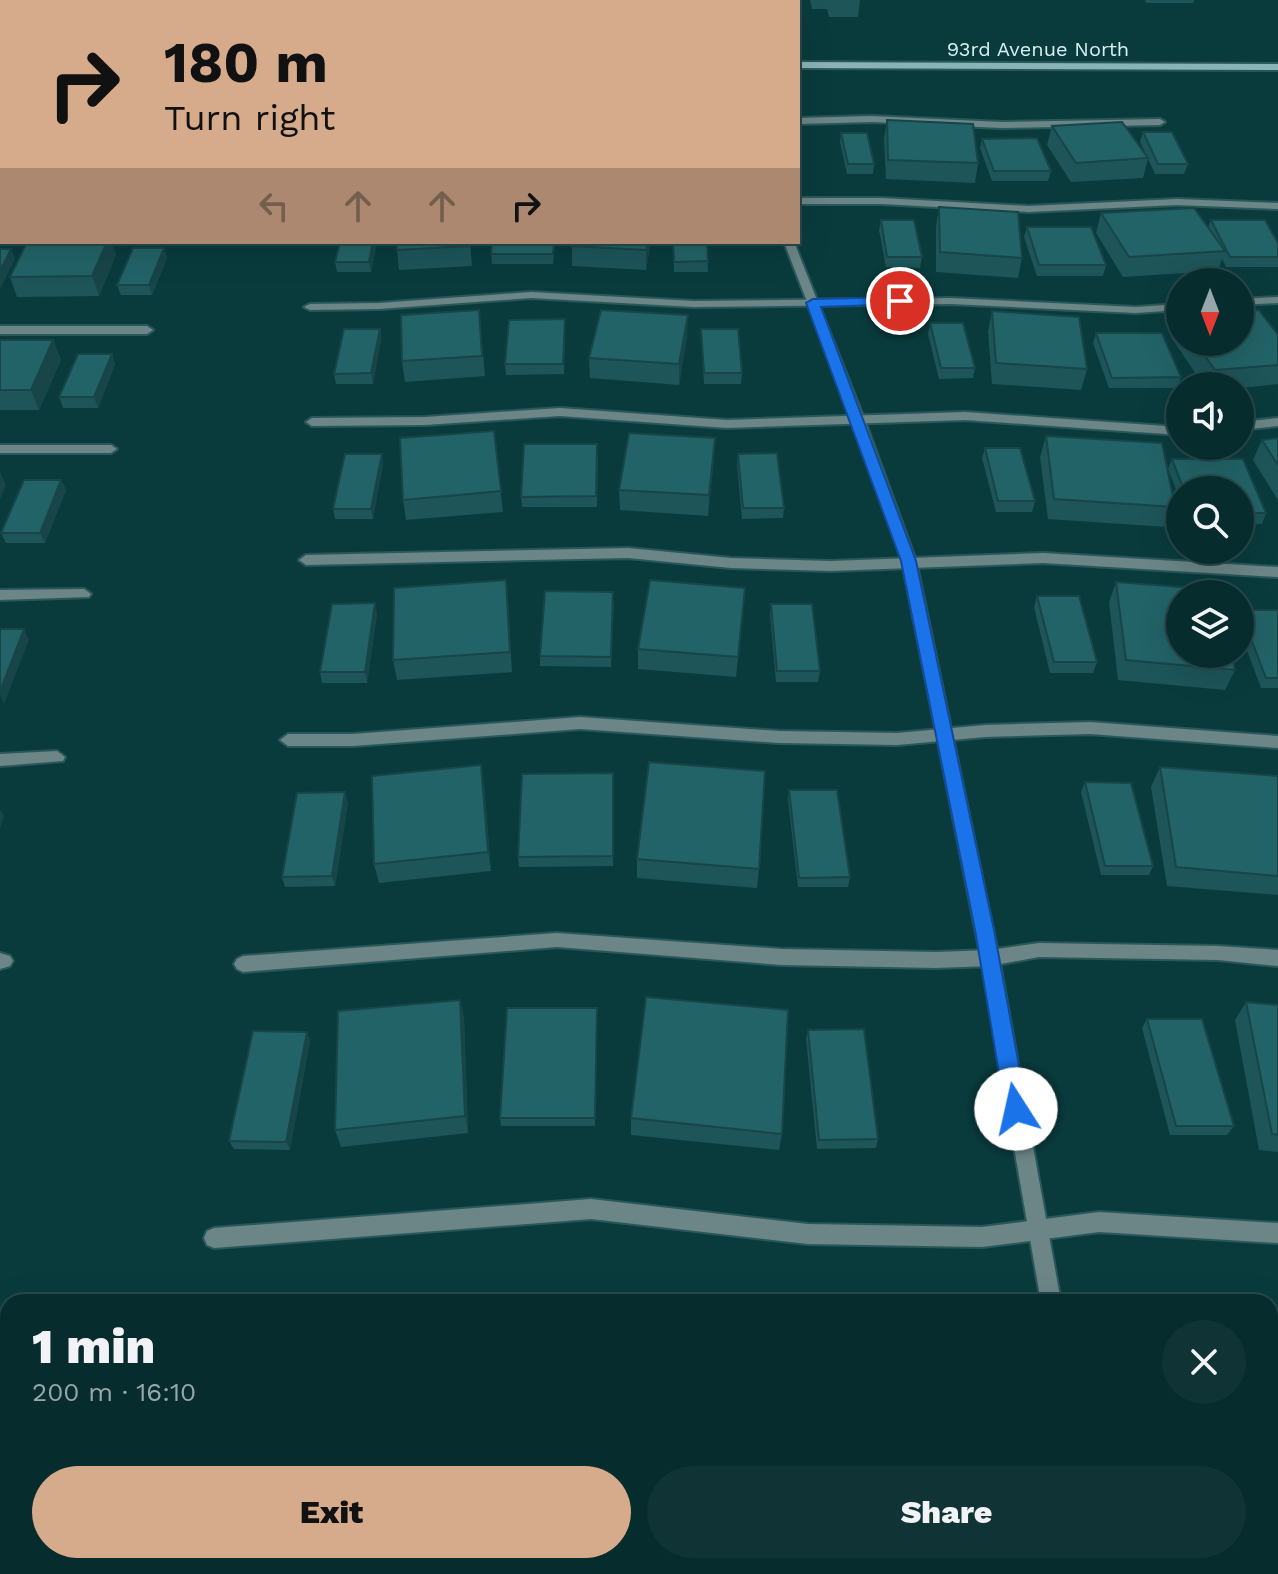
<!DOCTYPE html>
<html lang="en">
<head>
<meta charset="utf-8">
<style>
	body { margin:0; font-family:"Work Sans",sans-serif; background:#103436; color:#f1f3f6; height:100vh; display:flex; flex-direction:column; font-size:30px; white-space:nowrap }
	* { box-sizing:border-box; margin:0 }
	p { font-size:26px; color:#98a7aa }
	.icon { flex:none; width:44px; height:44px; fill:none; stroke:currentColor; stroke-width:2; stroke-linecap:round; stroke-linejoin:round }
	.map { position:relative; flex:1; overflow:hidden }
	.details { position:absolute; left:0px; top:1294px; width:1278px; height:280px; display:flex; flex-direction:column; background:#072c2e; border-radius:24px 24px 0 0; box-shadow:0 8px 32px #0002,0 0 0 2px #28484a }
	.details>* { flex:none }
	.guide { position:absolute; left:0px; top:0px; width:800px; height:244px; box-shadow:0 8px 32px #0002,0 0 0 2px #28484a; background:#d6ab8b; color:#111; overflow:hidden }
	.needle { width:52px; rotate:180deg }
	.tools { position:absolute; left:1166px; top:268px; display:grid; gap:16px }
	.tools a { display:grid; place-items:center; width:88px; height:88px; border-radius:50%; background:#072c2e; box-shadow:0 8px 32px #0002,0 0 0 2px #28484a; font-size:40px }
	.pin { position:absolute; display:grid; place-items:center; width:68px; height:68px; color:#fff; margin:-34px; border:4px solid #fff; border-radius:50%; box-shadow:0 2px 8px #0007 }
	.me { position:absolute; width:88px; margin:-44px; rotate:350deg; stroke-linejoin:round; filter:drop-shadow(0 0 6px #0008) }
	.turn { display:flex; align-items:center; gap:28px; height:168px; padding:0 32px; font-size:36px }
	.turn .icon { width:104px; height:104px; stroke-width:2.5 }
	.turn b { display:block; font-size:56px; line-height:68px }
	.lanes { display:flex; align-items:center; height:76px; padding:0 32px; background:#0003; justify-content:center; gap:40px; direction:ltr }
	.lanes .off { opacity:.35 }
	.round { display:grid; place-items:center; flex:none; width:84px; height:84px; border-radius:42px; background:#103436 }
	.summary { display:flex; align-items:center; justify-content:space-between; height:136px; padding:0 32px }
	h1 { font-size:48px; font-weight:800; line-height:60px }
	.primary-button { display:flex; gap:16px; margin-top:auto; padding:16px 32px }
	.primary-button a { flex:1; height:92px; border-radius:48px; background:#d6ab8b; color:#111; font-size:32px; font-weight:800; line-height:92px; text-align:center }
	.primary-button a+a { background:#103436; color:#f1f3f6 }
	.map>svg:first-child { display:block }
</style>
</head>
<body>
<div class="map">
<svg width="1278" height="1574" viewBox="0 0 1278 1574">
	<rect width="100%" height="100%" fill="#093b3d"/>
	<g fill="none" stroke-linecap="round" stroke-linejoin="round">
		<!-- lane casing -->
		<g stroke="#2a585a" stroke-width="4">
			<path id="lane" d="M872 116 1002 122 1160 119 1165 122 1160 125 1002 128 872 122 798 124V118Z
				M0 149H2V155H0Z
				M798 198H882L1029 206 1177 199 1278 203V209L1177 205 1029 212 882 204H798Z
				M0 227H2V233H0Z
				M531 292 694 301 951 298 1136 307 1180 304V310L1136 313 951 304 694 307 531 298 379 309 310 310 304 307 310 304 379 303Z
				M1278 297V303L1240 305V299Z
				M0 326H147L153 330 147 334H0Z
				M560 408 727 420 965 412 1180 427V435L965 420 727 428 560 416 425 425 312 426 306 422 312 418 425 417Z
				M1278 418V426L1240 430V422Z
				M0 445H111L117 449 111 453H0Z
				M628 548 731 558 831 561 1043 553 1278 567V577L1043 563 831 571 731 568 628 558 306 565 299 560 306 555Z
				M84 589 91 594 89 597 0 600V590Z
				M580 717 779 731 897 733 985 725 1090 722 1278 736V748L1090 734 985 737 897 745 779 743 580 729 353 746H288L280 740 288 734H353Z
				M57 751 65 757 63 761 0 766V754Z
				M557 933 782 949 936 952 990 950 1039 943 1218 946 1278 950V966L1218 960 1039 957 990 966 936 968 782 965 557 947 243 972 237 969 234 964 237 959 243 956Z
				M0 953 10 956 13 961 10 966 0 969Z
				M591 1199 808 1224 982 1227 1099 1212 1278 1223V1243L1099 1232 982 1247 808 1244 591 1219 214 1248 207 1245 204 1238 207 1231 214 1228Z"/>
		</g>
		<!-- street casing -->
		<g stroke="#2a585a" stroke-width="4">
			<path id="street" d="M731 0H739V2H731Z
				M2 75V83L0 84V76Z
				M784 242H794L865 421 916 561 999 958 1061 1302H1041L981 958 902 561 853 421Z
				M1089 1566H1113L1115 1574H1091Z"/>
		</g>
		<!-- secondary casing -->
		<g stroke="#2a585a" stroke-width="4">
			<path id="secondary" d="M798 62 1278 64V70L798 68Z
				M0 64H2V70H0Z"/>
		</g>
		<!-- lane -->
		<use href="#lane" fill="#6c8586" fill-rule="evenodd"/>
		<!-- street -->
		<use href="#street" fill="#6c8586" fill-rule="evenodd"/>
		<!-- secondary -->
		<use href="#secondary" fill="#8ab3b6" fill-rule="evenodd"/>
	</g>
	<!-- wall -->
	<path fill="#1d5559" d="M68 0H118L117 2H68Z
		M178 0H215L214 2H179Z
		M248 0H304V2H249Z
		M343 0H394V2H344Z
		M432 0H486V2H433Z
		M619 0H668V2H619Z
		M810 0H860L858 17H829L827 9H812Z
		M1145 0H1194L1193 3H1146Z
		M887 120 978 163 975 183 886 179 884 139Z
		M1052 126 1147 156 1140 142 1143 132 1188 164 1184 174H1155L1148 159 1143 178 1071 182 1047 145Z
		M841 133 874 164 873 174H847L840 142Z
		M982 139 1051 171 1048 181H992L980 148Z
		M939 207 1022 258 1018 278 936 272V227Z
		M1101 213 1208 228 1211 220 1278 243V267H1226L1222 259 1218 271 1123 277 1096 233Z
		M881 220 922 257 920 268 886 267 879 230Z
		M1027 227 1106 265 1103 276H1037L1024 237Z
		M27 242H112L116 255 99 296 17 297 10 277Z
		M377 242 371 272H337L335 262Z
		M470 242 472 266 399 270 397 250Z
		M555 242 553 264H492L491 254Z
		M572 242H651L646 270 572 266Z
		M673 242H707L708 272H674Z
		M164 248 167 258 152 295H121L117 285Z
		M479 310 485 376 405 382 402 361Z
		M992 311 1087 369 1081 390 992 384 988 331Z
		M1178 317H1180V342H1240L1278 335V384L1240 388V386H1204L1171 337Z
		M930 323 975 368 973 378 939 379 928 334Z
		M380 329 381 339 373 384H336L334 374Z
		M701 329 742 373 741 384H704Z
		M565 330 564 374 506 375 505 364Z
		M1096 333 1181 377 1177 388H1109L1093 343Z
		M687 336 679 385 590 378 589 358Z
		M0 340H53L61 360 39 410H0Z
		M112 354 115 365 98 408H63L59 397Z
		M494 431 503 512 406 520 403 500Z
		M1046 436 1175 507 1167 527 1048 519 1040 457Z
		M1278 438V500L1253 460 1262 440Z
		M985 448 1035 501 1032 512H996L982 458Z
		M738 454 784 508 783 518 742 519 737 464Z
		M598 455 597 507H522L521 497Z
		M714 458 708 516 620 510 619 490Z
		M1172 459H1243L1266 513 1262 524H1240V490H1180V500L1168 469Z
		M383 464 373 519H335L333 509Z
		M61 480 66 490 45 543H6L1 533Z
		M1116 582 1235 670 1225 690 1118 680 1109 602Z
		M745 588 736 677 638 669V649Z
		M1037 596 1097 662 1093 673H1050L1034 607Z
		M508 601 512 672 397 680 393 660Z
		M614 602 611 667 540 666V656Z
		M771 604 820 671 818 682H776L770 614Z
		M1240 610H1278V688H1261L1240 632Z
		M377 614 367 683H322L320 672Z
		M1160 767 1278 776V895L1167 886 1151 787Z
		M613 773V866L519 867 518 857Z
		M1085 782 1153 866 1149 875H1101L1081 792Z
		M484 785 491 871 379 883 374 864Z
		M789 790 850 877 848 887H798L788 800Z
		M348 802 335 886 285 887 282 877Z
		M637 859 759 869 757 888 637 878Z
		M460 1000 464 1018 468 1133 341 1147 335 1130Z
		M1246 1002 1278 1005V1152L1259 1150 1235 1020Z
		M597 1008 595 1126H501L500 1118Z
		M1147 1019 1234 1126 1227 1135H1170L1142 1028Z
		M808 1030 878 1139 876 1148 817 1149 806 1038Z
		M310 1041 290 1150 234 1149 229 1141Z
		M631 1118 782 1134 779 1150 631 1135Z
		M1278 1504V1564L1270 1532V1509Z"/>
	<!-- shaded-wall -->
	<path fill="#184548" d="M107 242H112L116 255 99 296 92 276Z
		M373 242H377L371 272 369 262Z
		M648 242H651L646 270V250Z
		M164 248 167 258 152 295 149 285Z
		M11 249 15 259 0 289V271Z
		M688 315 687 336 679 385V364Z
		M380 329 381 339 373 384 371 373Z
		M53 340 61 360 39 410 31 390Z
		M112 354 115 365 98 408 94 397Z
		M715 438 714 458 708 516 709 495Z
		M382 454 383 464 373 519 371 509Z
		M0 472 6 485 0 499Z
		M61 480 66 490 45 543 40 533Z
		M375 603 377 614 367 683 365 672Z
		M24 629 29 640 4 704 0 695V691Z
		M481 765 484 785 491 871 488 852Z
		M345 792 348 802 335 886 332 876Z
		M0 809 4 816 0 828Z
		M460 1000 464 1018 468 1133 465 1116Z
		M307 1032 310 1041 290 1150 286 1142Z
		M282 1566H292L291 1574H281Z"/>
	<!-- building -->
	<path fill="#226367" stroke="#184548" stroke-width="2" d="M887 120 973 124 978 163 888 160Z
		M1122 122 1148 158 1076 163 1052 126Z
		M1143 132H1172L1188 164H1158Z
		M841 133H867L874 164H848Z
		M1037 138 1051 171H994L982 139Z
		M939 207 1018 212 1022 258 940 252Z
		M1194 208 1225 251 1129 257 1101 213Z
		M881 220H914L922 257H887Z
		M1211 220H1265L1278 243V257H1230Z
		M1027 227H1091L1106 265H1039Z
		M27 242H107L92 276 10 277Z
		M340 242H373L369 262H335Z
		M396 242H469L470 246 397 250Z
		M492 242H554L553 254H491Z
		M572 242H648L646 250 571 246Z
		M673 242H707L708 261 674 262Z
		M133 248H164L149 285H117Z
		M0 249H11L0 271Z
		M479 310 482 356 402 361 401 315Z
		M601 310 688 315 679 364 589 358Z
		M1259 310 1278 335V365L1215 370 1195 342H1240V312Z
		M992 311 1079 317 1087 369 996 363Z
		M565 319 563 364H505L509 320Z
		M930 323H963L975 368H941Z
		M344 329H380L371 373 334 374Z
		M701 329H738L742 373H704Z
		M1096 333H1162L1181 377 1112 378Z
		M0 340H53L31 390H0Z
		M78 354H112L94 397H59Z
		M494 431 501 491 403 500 400 438Z
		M629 433 715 438 709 495 619 490Z
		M1046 436 1162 443 1175 507 1054 499Z
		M1278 438V465L1262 440Z
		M524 444H597L596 496 521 497Z
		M985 448H1020L1035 501H998Z
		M777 453 784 508H743L738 454Z
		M345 454H382L371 509H333Z
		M1172 459H1243L1266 513H1240V490H1184Z
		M24 480H61L40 533H1Z
		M506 580 510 652 393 660 394 588Z
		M650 580 745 588 738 657 638 649Z
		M1116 582 1219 590 1220 594H1180V654H1232L1235 670 1126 660Z
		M545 591 613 592 611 657 540 656Z
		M1037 596H1079L1097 662H1054Z
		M375 603 365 672H320L332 604Z
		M771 604H812L820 671H777Z
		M1240 610H1278V678H1266Z
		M0 629H24L0 691Z
		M649 762 765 771 759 869 637 859Z
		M481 765 488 852 374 864 372 776Z
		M1160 767 1278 776V876L1176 867Z
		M613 773V856L518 857 522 774Z
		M1085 782 1131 783 1153 866H1105Z
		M789 790H837L850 877 799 878Z
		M345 792 332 876 282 877 297 793Z
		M646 997 788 1010 782 1134 631 1118Z
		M460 1000 465 1116 335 1130 338 1011Z
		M1246 1002 1278 1005V1135L1272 1134Z
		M507 1008H597L595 1118H500Z
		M1147 1019H1202L1234 1126H1176Z
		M864 1029 878 1139 819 1140 808 1030Z
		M253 1031 307 1032 286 1142 229 1141Z
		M66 1566H282L281 1574H65Z
		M375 1566H617V1574H374Z
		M720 1566H936L937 1574H720Z"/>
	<!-- route -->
	<path fill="#1a73e8" stroke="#114b97" stroke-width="2" d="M900 297 904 299V304L821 307 916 561 994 930 1027 1109 1024 1116 1016 1119 1008 1116 1005 1109 975 930 901 561 806 303 813 299Z"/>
	<g text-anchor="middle" stroke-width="7" stroke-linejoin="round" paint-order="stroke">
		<!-- far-street labels -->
		<g font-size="20" fill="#d8f0f1" stroke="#093b3d">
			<text x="1038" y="56">93rd Avenue North</text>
		</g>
	</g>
</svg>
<div class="tools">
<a><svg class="needle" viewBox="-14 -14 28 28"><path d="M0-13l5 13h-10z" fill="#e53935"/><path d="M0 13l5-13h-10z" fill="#98a7aa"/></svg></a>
<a><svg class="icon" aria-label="sound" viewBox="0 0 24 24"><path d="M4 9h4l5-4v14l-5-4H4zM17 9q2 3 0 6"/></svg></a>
<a><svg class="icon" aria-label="search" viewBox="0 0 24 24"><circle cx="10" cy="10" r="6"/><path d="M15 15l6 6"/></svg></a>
<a><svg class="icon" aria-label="layers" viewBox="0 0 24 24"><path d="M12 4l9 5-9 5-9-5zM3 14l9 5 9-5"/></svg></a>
</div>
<div class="pin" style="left:900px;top:301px;background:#d93025"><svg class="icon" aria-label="arrive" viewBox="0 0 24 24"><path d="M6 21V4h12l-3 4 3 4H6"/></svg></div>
<svg class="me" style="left:1016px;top:1109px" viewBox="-20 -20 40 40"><circle r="19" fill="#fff"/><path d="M0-13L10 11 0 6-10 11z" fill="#1a73e8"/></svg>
<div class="guide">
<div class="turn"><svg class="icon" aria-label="right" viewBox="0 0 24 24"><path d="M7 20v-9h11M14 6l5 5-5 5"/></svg><div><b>180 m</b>Turn right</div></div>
<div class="lanes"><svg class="icon off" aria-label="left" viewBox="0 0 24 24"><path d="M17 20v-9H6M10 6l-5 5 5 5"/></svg><svg class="icon off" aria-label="ahead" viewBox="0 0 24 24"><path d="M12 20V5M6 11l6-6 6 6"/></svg><svg class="icon off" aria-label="ahead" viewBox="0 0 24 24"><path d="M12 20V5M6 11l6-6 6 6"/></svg><svg class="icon" aria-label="right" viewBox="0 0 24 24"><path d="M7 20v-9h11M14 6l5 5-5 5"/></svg></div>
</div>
<section class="details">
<div class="summary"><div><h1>1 min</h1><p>200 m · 16:10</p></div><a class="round"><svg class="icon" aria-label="close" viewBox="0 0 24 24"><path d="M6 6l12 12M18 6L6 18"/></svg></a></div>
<div class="primary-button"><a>Exit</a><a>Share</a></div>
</section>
</div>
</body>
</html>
